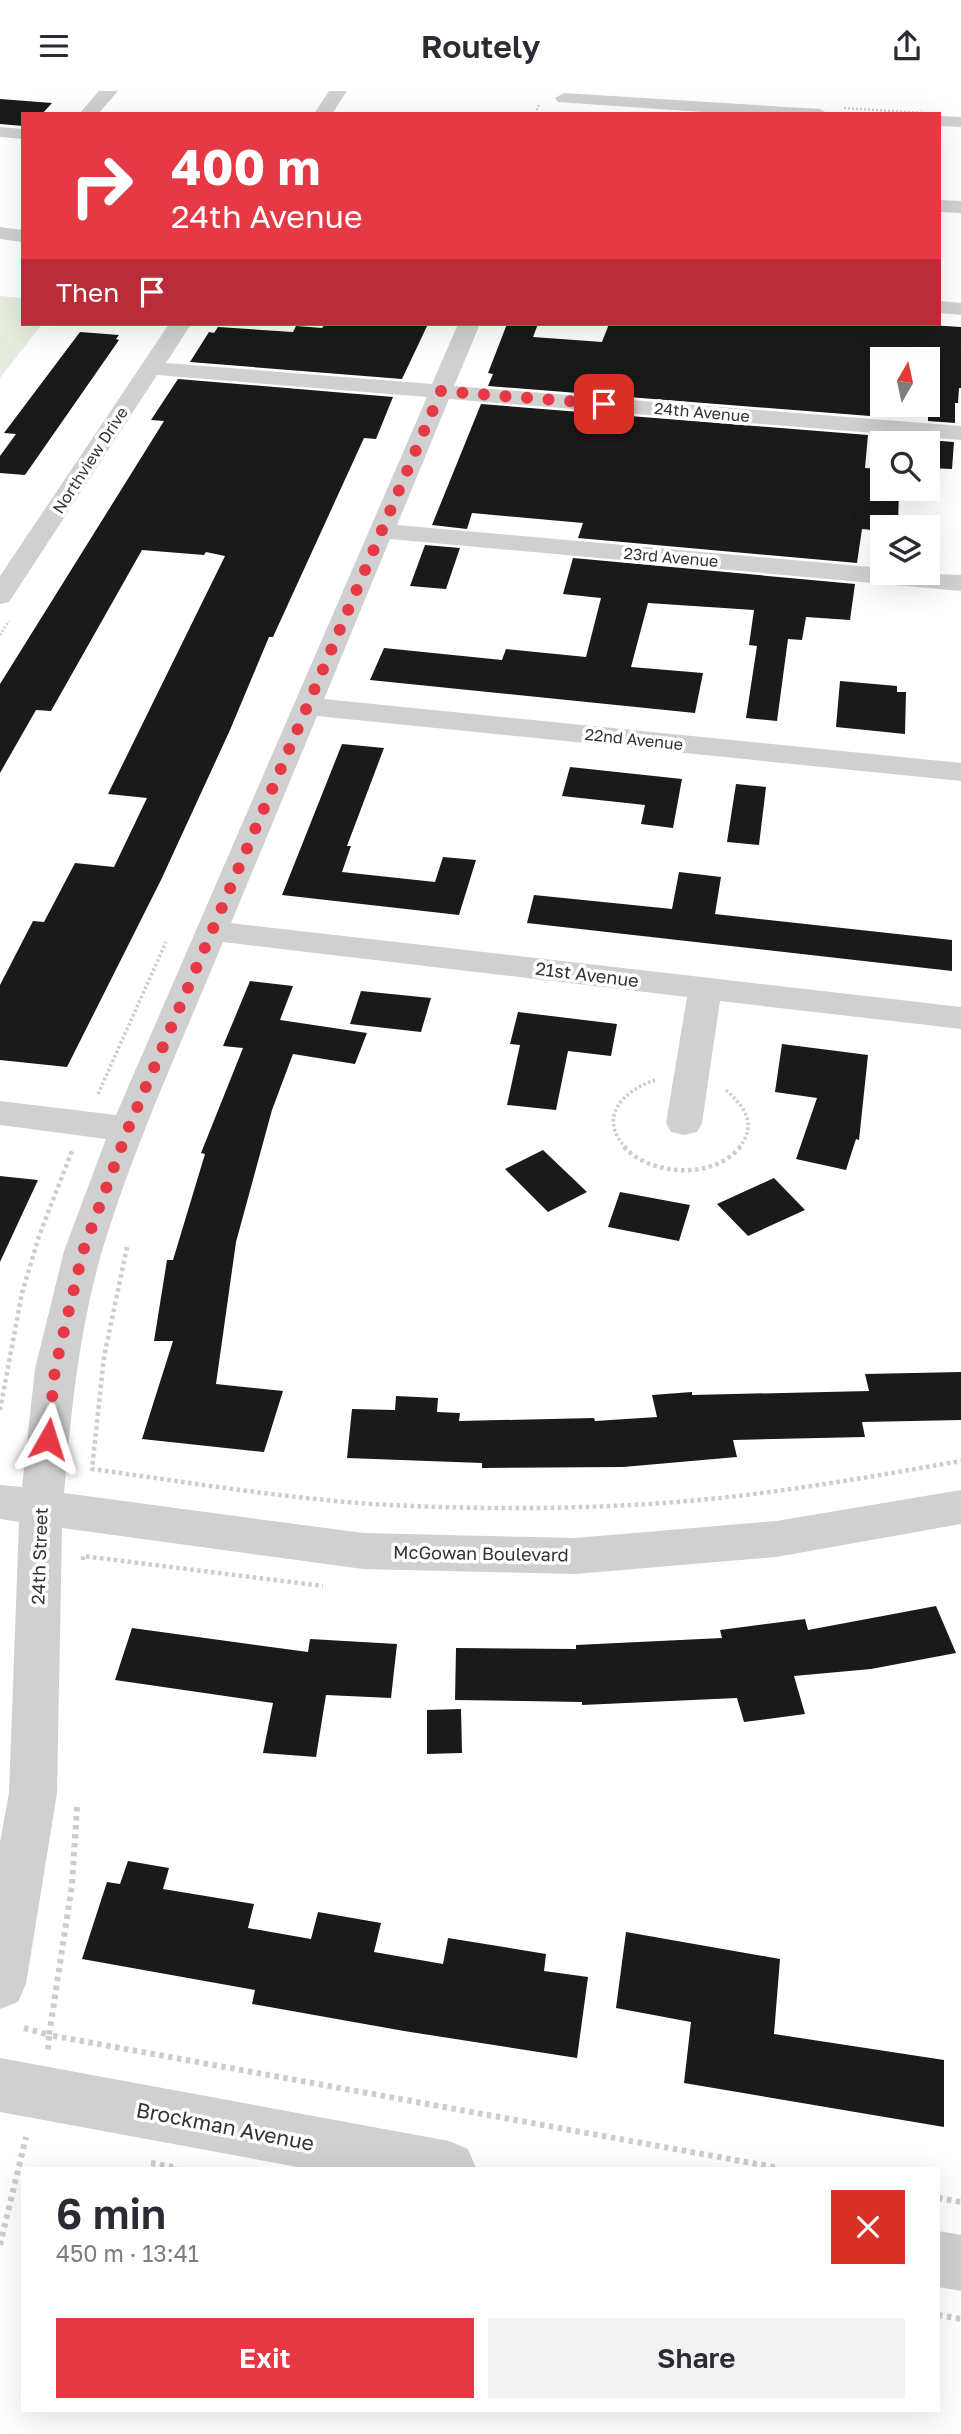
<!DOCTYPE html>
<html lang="en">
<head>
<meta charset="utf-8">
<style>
	body { margin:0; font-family:"Golos Text",sans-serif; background:#f2f2f3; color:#2b2b33; height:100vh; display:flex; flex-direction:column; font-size:26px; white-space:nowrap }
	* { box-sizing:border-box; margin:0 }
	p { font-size:23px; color:#7c7c81 }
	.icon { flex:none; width:38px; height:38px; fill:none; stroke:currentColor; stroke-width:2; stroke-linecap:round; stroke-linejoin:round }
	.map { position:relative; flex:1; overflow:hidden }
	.sheet { position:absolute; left:21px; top:2076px; width:919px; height:245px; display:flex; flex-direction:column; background:#fff; border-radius:0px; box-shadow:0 7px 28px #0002 }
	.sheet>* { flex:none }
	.banner { position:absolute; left:21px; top:21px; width:920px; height:214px; border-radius:0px; box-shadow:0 7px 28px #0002; background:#e63946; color:#fff; overflow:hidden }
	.needle { width:46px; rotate:9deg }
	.buttons { position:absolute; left:870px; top:256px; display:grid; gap:14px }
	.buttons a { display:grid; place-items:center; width:70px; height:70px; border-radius:0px; background:#fff; box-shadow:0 7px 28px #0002; font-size:35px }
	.pin { position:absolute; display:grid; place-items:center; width:60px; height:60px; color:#fff; margin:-30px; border-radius:14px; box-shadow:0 4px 10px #0006 }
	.me { position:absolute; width:77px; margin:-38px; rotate:6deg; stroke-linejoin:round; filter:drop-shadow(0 0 5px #0008) }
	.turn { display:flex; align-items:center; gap:24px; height:147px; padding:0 35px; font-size:32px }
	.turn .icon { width:91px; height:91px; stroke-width:2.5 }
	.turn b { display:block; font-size:49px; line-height:60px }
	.then { display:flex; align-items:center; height:66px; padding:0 35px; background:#0003; gap:14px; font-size:26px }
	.round { display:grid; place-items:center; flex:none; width:74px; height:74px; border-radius:0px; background:#f2f2f3 }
	.summary { display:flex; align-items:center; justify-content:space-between; height:119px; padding:0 35px }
	h1 { font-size:42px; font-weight:600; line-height:52px }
	.button { display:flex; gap:14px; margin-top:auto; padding:14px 35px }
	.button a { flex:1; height:80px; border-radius:0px; background:#e63946; color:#fff; font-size:28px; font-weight:600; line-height:80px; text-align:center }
	.button a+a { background:#f2f2f3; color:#2b2b33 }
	header { display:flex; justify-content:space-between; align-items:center; height:91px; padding:0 35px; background:#fff; font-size:32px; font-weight:600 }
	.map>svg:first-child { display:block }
</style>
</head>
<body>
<header><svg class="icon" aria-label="menu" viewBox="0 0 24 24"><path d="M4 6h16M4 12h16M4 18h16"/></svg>Routely<svg class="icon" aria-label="share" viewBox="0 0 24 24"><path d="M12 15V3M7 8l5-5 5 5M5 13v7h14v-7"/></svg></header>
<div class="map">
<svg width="961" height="2343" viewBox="0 0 961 2343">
	<rect width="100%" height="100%" fill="#fff"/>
	<!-- green -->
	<path fill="#e6ecdf" d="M0 205 23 207V233H42L0 287Z"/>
	<!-- building -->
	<path fill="#1a1a1a" d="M0 8 52 12 42 23H23V35L0 33Z
		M325 233H428L402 288 190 271 209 241 214 242 218 236 293 241 296 235 322 237Z
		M507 233H538L533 246 602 251 609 233H914L961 236V297H959L958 312H955V332L928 330V314L912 313H928V268H882V311L871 310 870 325 488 295 493 283 488 282Z
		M80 241 119 244 116 248 119 249 25 384 0 382V365L16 343 4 342Z
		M178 288 393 306 376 348 364 347 273 546H269L230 639 161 789 67 976 0 969V894L33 830 44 831 75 772 114 776 147 707 108 703 225 465 206 461 204 464 142 459 51 620 36 619 0 682V593L164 330 151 329Z
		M481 313 868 344 865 377 882 378V397H899L898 436H882V440L862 438 857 472 578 447 583 432 472 422 467 438 432 434Z
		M928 349 954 351 952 378 928 377Z
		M425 454 460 457 446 498 410 495Z
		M573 467 855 493 850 529 806 526 802 549 788 548 777 630 746 627 757 555 749 554 754 519 648 512 631 576 703 582 695 622 370 589 384 557 502 569 506 558 586 566 601 507 563 503Z
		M840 590 897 595V601H906L905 643 836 636Z
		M342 653 384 657 347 755H351L342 781 435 791 443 766 476 769 459 824 282 804Z
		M570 676 682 688 673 737 641 733 645 714 562 705Z
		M736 693 766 696 759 754 727 751Z
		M679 781 721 786 715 823 952 849V880L527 832 534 804 672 818Z
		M250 890 293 895 280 929 367 942 355 973 293 963 272 1019 236 1151 216 1293 283 1300 264 1361 142 1348 173 1250H154L167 1169H173L205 1063 201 1062 243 957 223 955Z
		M361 900 431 907 421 941 350 933Z
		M518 921 617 933 611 965 568 960 556 1019 507 1014 520 954 510 953Z
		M782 953 868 964 859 1049 856 1048 846 1079 796 1068 817 1007 775 1001Z
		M543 1059 587 1101 548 1121 505 1078Z
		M0 1085 38 1089 0 1171Z
		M774 1087 805 1119 748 1145 717 1113Z
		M620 1101 690 1114 679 1150 608 1136Z
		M961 1281V1329L862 1331 865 1346 733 1349 737 1366 623 1376 482 1377V1372L347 1367 352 1318 395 1319 396 1305 438 1307 437 1321 460 1322 459 1330 594 1327 595 1330 657 1326 652 1304 692 1301V1304L869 1300 865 1283Z
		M936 1515 956 1562 871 1578 794 1585 805 1623 744 1631 737 1607 582 1614V1611L455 1609 456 1557 576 1558V1554L722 1547 720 1539 805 1528 808 1539Z
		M132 1537 308 1561 310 1548 397 1553 391 1607 326 1604 316 1666 263 1662 273 1612 115 1589Z
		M461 1618 462 1662 427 1663V1619Z
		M128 1770 169 1777 163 1798 254 1813 248 1837 311 1848 318 1821 381 1832 374 1861 443 1873 448 1847 546 1863 544 1880 588 1886 577 1967 404 1940 252 1913 255 1899 82 1868 107 1791 120 1793Z
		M626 1841 780 1868 774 1943 944 1969V2036L684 1992 691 1931 616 1917Z"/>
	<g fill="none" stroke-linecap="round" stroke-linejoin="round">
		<!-- path-far3 -->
		<path stroke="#cdcdcd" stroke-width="2.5" stroke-dasharray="2 2" stroke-linecap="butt" d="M844 17 923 22
			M535 23 539 14
			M0 544 9 530"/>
		<!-- path-far2 -->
		<path stroke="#cdcdcd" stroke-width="3.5" stroke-dasharray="2.5 2.5" stroke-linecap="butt" d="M726 999C746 1017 757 1034 739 1057
			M98 1003 166 851
			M626 1057C597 1026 623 1000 655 989"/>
		<!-- path-far1 -->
		<path stroke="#cdcdcd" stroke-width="4.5" stroke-dasharray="3.5 3.5" stroke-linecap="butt" d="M624 1056C651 1085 713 1089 740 1056
			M127 1156 104 1266 92 1378C185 1391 277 1406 371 1413 479 1419 590 1419 699 1409 787 1401 874 1385 961 1370
			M0 1319 22 1202 39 1145 72 1060
			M83 1469V1465L323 1495"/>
		<!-- path -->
		<path stroke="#cdcdcd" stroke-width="6" stroke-dasharray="4.5 4.5" stroke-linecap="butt" d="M77 1716 72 1794 49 1944 779 2077
			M24 1937 49 1944 48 1959
			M151 2072 178 2077
			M938 2107 961 2111
			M0 2154 26 2046
			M938 2224 961 2228"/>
		<!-- minor -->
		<path fill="#d0d0d0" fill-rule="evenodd" d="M99 0H118L98 23H79Z
			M329 0H347L332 23H314Z
			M564 2 820 18 829 23H731L558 11 555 7Z
			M940 25 961 26V36L940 35Z
			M0 36 23 38V48L0 46Z
			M940 109 961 110V122L940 121Z
			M0 136 23 139V151L0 148Z
			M940 210 961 212V224L940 222Z
			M169 233H191L166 272 432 293 458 233H480L454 295 961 335V349L449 308 397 434 882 477V481L961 484V500L390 448 324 608 961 672V690L317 625 231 832 961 916V938L720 910 702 1032 697 1041 684 1044 671 1041 666 1032 687 906 223 851C181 953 134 1054 102 1160 79 1239 71 1320 64 1402L363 1442 575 1447 776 1430 961 1399V1433L776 1466 575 1483 363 1478 62 1437 57 1702 26 1893 18 1911 0 1918V1751L9 1702 19 1431 0 1428V1394L22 1396 35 1278 64 1160 106 1048 0 1034V1010L116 1024 427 306 157 284 13 505 9 511 0 513V485Z
			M0 1967 449 2050 468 2058 476 2077H303L0 2021Z
			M938 2140 961 2144V2200L938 2196Z"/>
	</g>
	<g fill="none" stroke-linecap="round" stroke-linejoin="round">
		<!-- route -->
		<path stroke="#e63946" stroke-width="12" stroke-dasharray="0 21.6" d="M48 1348 55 1278 83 1160 128 1038 441 300 604 313"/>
	</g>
	<g text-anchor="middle" stroke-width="7" stroke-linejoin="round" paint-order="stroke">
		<!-- far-street labels -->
		<g font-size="16" fill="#333" stroke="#fff">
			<text transform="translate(702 321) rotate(5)" y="6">24th Avenue</text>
			<text transform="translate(90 369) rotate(-57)" y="6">Northview Drive</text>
			<text transform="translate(671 466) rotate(5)" y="6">23rd Avenue</text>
			<text transform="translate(634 648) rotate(6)" y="6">22nd Avenue</text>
		</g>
		<!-- street labels -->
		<g font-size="18" fill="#333" stroke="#fff">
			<text transform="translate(587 884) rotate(7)" y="6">21st Avenue</text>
			<text transform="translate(481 1463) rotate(1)" y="6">McGowan Boulevard</text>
			<text transform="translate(40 1465) rotate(-88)" y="6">24th Street</text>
		</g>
		<!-- near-street labels -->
		<g font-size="21" fill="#333" stroke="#fff">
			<text transform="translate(225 2036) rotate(11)" y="7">Brockman Avenue</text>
		</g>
	</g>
</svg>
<div class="buttons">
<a><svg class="needle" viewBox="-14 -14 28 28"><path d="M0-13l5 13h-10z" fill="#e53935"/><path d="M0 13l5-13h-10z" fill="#7c7c81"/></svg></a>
<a><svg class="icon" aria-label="search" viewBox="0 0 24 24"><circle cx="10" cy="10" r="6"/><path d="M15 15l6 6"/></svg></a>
<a><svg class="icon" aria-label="layers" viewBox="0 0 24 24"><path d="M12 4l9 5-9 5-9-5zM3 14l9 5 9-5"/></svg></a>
</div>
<div class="pin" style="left:604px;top:313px;background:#d93025"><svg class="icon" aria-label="arrive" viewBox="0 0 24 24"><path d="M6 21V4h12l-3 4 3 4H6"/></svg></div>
<svg class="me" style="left:48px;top:1348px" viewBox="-20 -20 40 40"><path d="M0-17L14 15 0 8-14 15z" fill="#e63946" stroke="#fff" stroke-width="4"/></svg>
<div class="banner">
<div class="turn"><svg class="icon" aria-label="right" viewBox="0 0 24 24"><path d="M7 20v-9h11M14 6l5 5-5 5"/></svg><div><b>400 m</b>24th Avenue</div></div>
<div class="then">Then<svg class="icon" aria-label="arrive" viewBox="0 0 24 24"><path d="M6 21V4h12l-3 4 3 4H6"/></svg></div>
</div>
<section class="sheet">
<div class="summary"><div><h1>6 min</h1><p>450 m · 13:41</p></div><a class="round" style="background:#d93025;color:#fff"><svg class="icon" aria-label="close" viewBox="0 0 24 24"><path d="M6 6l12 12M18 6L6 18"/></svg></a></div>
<div class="button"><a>Exit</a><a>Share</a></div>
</section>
</div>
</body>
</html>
